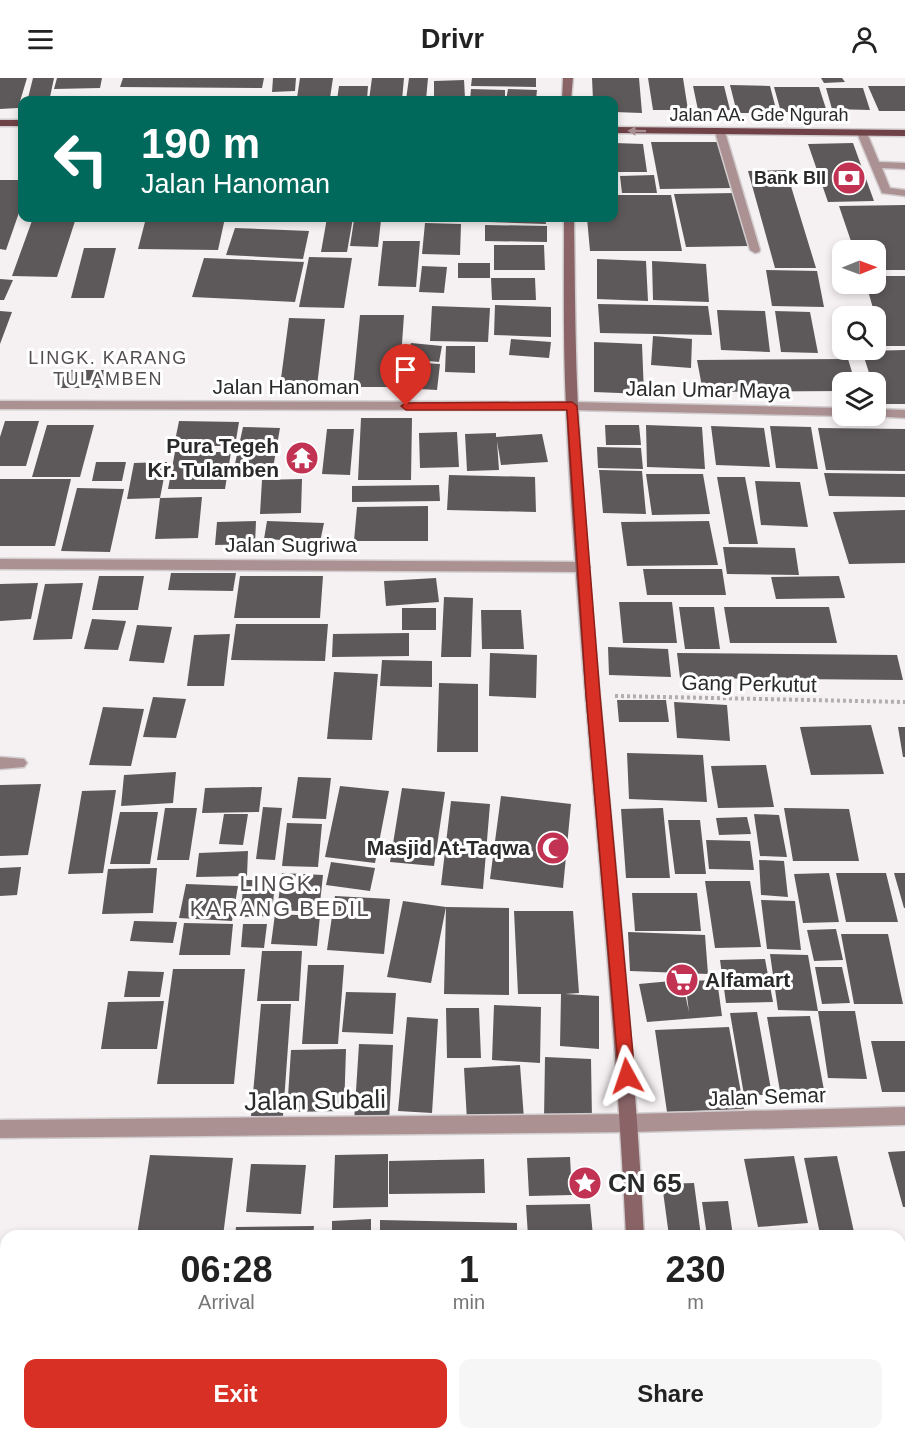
<!DOCTYPE html>
<html lang="en">
<head>
<meta charset="utf-8">
<style>
	body { margin:0; font-family:Arial,sans-serif; background:#f6f6f6; color:#222; height:100vh; display:flex; flex-direction:column; font-size:22px; white-space:nowrap }
	* { box-sizing:border-box; margin:0 }
	p { font-size:20px; color:#767676 }
	.icon { flex:none; width:33px; height:33px; fill:none; stroke:currentColor; stroke-width:2; stroke-linecap:round; stroke-linejoin:round }
	.map { position:relative; flex:1; overflow:hidden }
	.drawer { position:absolute; left:0px; top:1152px; width:906px; height:210px; display:flex; flex-direction:column; background:#fff; border-radius:18px 18px 0 0; box-shadow:0 3px 9px #0003 }
	.drawer>* { flex:none }
	.guide { position:absolute; left:18px; top:18px; width:600px; height:126px; border-radius:12px; box-shadow:0 3px 9px #0003; background:#00695c; color:#fff; overflow:hidden }
	.needle { width:39px; rotate:89deg }
	.tools { position:absolute; left:832px; top:162px; display:grid; gap:12px }
	.tools a { display:grid; place-items:center; width:54px; height:54px; border-radius:12px; background:#fff; box-shadow:0 3px 9px #0003; font-size:30px }
	.pin { position:absolute; display:grid; place-items:center; width:51px; height:51px; color:#fff; margin:-62px -26px; border-radius:50% 50% 50% 0; rotate:-45deg; box-shadow:0 0 6px #0007 }
	.pin .icon { rotate:45deg }
	.me { position:absolute; width:66px; margin:-33px; rotate:355deg; stroke-linejoin:round; filter:drop-shadow(0 0 4px #0008) }
	.turn { display:flex; align-items:center; gap:21px; height:126px; padding:0 24px; font-size:27px }
	.turn .icon { width:78px; height:78px; stroke-width:2.5 }
	.turn b { display:block; font-size:42px; line-height:51px }
	.eta { display:flex; justify-content:space-evenly; align-items:center; height:102px; text-align:center }
	.eta b { font-size:36px; font-weight:700; line-height:42px }
	.primary-button { display:flex; gap:12px; margin-top:auto; padding:12px 24px }
	.primary-button a { flex:1; height:69px; border-radius:12px; background:#d93025; color:#fff; font-size:24px; font-weight:700; line-height:69px; text-align:center }
	.primary-button a+a { background:#f6f6f6; color:#222 }
	header { display:flex; justify-content:space-between; align-items:center; height:78px; padding:0 24px; background:#fff; font-size:27px; font-weight:700 }
	.map>svg:first-child { display:block }
</style>
</head>
<body>
<header><svg class="icon" aria-label="menu" viewBox="0 0 24 24"><path d="M4 6h16M4 12h16M4 18h16"/></svg>Drivr<svg class="icon" aria-label="person" viewBox="0 0 24 24"><circle cx="12" cy="8" r="4"/><path d="M4 21q1-7 8-7t8 7"/></svg></header>
<div class="map">
<svg width="905" height="1362" viewBox="0 0 905 1362">
	<rect width="100%" height="100%" fill="#f5f0f1"/>
	<!-- building -->
	<path fill="#5d595a" d="M0 0H27L18 30 0 31Z
		M33 0H54L50 19 28 20Z
		M57 0H102L100 10 54 11Z
		M123 0H264L262 10 120 9Z
		M273 0H296L295 13 272 14Z
		M300 0H333L330 20H297Z
		M372 0H404L402 22H369Z
		M409 0H428L426 22H406Z
		M472 0H536V9L471 8Z
		M592 0H639L642 35 614 34V22H593Z
		M648 0H683L688 32H653Z
		M821 0H842L845 4 824 5Z
		M464 2 465 20H434V3Z
		M730 7 770 8 777 35H737Z
		M339 8H368L367 22H337Z
		M693 8H724L730 32H698Z
		M868 8H905V33H879Z
		M774 9H819L827 34H781Z
		M826 10H863L870 32 832 31Z
		M471 11 505 12V22H470Z
		M508 11 537 12 536 22H506Z
		M651 64H721L732 110 660 111Z
		M615 65 643 66 647 94H618Z
		M853 65 874 123 828 124 808 66Z
		M786 92 816 190H775L748 93Z
		M654 97 657 115H622L620 98Z
		M0 102H22V126L6 172 0 171Z
		M735 115 750 168 686 169 674 116Z
		M614 117H671L682 173H590L587 140H614Z
		M905 127V192H876V172H854L839 128Z
		M33 140H76L57 199 12 198Z
		M146 140H225L218 172 138 171Z
		M275 140H310V143L274 142Z
		M327 140H353L347 174H321Z
		M488 140H545L546 146 488 144Z
		M354 142H381L378 169 350 168Z
		M425 145 461 146 460 177 422 176Z
		M485 147 547 148V164L485 163Z
		M235 150 309 153 303 181 226 177Z
		M383 163H420L416 209 378 208Z
		M494 167H544L545 192H494Z
		M84 170H116L104 220H71Z
		M309 179 352 180 344 230 299 229Z
		M204 180 304 184 295 224 192 219Z
		M597 181 646 183 648 223 597 221Z
		M652 183 706 186 709 224 653 222Z
		M458 185H490V200H458Z
		M422 188 447 189 444 215 419 214Z
		M766 192 817 193 824 229 772 228Z
		M876 198H905V268H884L866 206H876Z
		M491 200H535L536 222H492Z
		M0 201 13 202 4 222H0Z
		M598 226 708 228 712 257 600 255Z
		M495 227 551 229V259L494 257Z
		M432 228 490 230 488 264 430 263Z
		M717 232 765 233 770 274 721 272Z
		M0 233 12 234 0 266Z
		M775 233 810 234 818 275 781 274Z
		M360 237H404L399 309H353Z
		M289 240 325 241 317 308H280Z
		M653 258 692 261 691 290 651 287Z
		M511 261 551 264 549 280 509 277Z
		M594 264 642 266 644 316 594 314Z
		M411 265 442 268 439 284 407 281Z
		M446 268H475V295L445 294Z
		M905 272V326H879L876 304H872L862 273Z
		M848 281 855 304H843V313L703 314 697 282Z
		M406 284 440 286 437 312 402 310Z
		M65 292H106L101 310H60Z
		M361 340H412L411 402H358Z
		M5 343H39L26 388H0V359Z
		M179 343 239 344 235 368H174Z
		M47 347H94L80 399H32Z
		M605 347H639L641 367H606Z
		M646 347 702 349 705 391 647 389Z
		M711 348 764 350 770 389 716 387Z
		M770 348 811 349 818 391 776 390Z
		M243 349 280 350 272 396 233 395Z
		M818 350 905 351V393L826 392Z
		M327 351H354L350 397 322 396Z
		M457 354 459 389 420 390 419 355Z
		M496 355V359L542 356 548 384 501 387 497 363 499 392 467 393 465 356Z
		M597 369 641 370 643 391 598 390Z
		M175 374H231L225 411H168Z
		M96 384H126L122 403H92Z
		M167 384 160 420 127 421 134 385Z
		M599 392 642 393 646 436 603 435Z
		M824 395 905 396V419L829 418Z
		M646 396H703L710 436 652 437Z
		M449 397 535 399 536 434 447 432Z
		M717 399H745L758 466H729Z
		M0 401H71L55 468H0Z
		M302 401 301 435 260 436 262 402Z
		M755 403 800 404 808 449 761 447Z
		M439 407 440 423 352 424V408Z
		M77 410 124 411 110 474 61 473Z
		M202 419 198 460 155 461 160 420Z
		M428 428V463H354L357 429Z
		M905 432V485L849 486 833 434Z
		M256 443 255 466 215 467 217 444Z
		M267 443 324 445 320 464 264 461Z
		M709 443 718 487 627 488 621 444Z
		M723 469 795 470 799 497 727 496Z
		M643 491H722L726 517H647Z
		M171 495H236L233 513 168 512Z
		M99 498H144L138 532H92Z
		M240 498H323L320 540H234Z
		M839 498 845 520 776 521 771 499Z
		M436 500 439 524 386 528 384 503Z
		M38 505 31 541 0 543V506Z
		M83 505 72 561 33 562 45 506Z
		M444 519 473 520 471 579H441Z
		M619 524H672L677 565H623Z
		M679 529H714L720 571H685Z
		M724 529H829L837 565H730Z
		M402 530H436V552H402Z
		M481 532H521L524 571H482Z
		M92 541 126 543 118 572 84 571Z
		M236 546H328L325 583 231 582Z
		M137 547 172 549 164 585 129 583Z
		M409 555V578L332 579 333 556Z
		M230 556 224 608H187L194 557Z
		M608 569 668 571 671 599 609 597Z
		M490 575 537 577 536 620 489 618Z
		M677 575 897 577 903 602 680 600Z
		M382 582 432 583V609L380 608Z
		M334 594 378 596 372 662 327 661Z
		M439 605 478 606V674H437Z
		M153 619 186 621 176 660 143 659Z
		M617 622H666L669 644H619Z
		M674 624 727 627 730 663 677 660Z
		M103 629 144 631 131 688 89 687Z
		M871 647 884 696 811 697 800 649Z
		M898 649H905V679H903Z
		M627 675 703 677 707 724 629 721Z
		M766 687 774 729 718 730 711 688Z
		M176 694 173 725 121 728 124 697Z
		M298 699 331 700 326 741 292 740Z
		M41 706 28 777 0 778V707Z
		M340 708 389 713 375 785 325 779Z
		M262 709 259 734 202 735 205 710Z
		M402 710 445 714 434 788 390 784Z
		M116 712 103 795 68 796 82 713Z
		M501 718 571 726 563 810 490 801Z
		M451 723 490 726 483 811 441 807Z
		M263 729 282 730 275 782 256 781Z
		M165 730H197L189 782H157Z
		M663 730 670 800H626L621 731Z
		M784 730 849 731 859 783H793Z
		M120 734H158L150 786H110Z
		M224 736H248L243 767 219 766Z
		M754 736 779 737 787 779 760 778Z
		M747 739 751 756 719 757 716 740Z
		M668 742H700L706 796H675Z
		M287 745 322 746 318 789 282 788Z
		M706 762 750 763 754 792 709 791Z
		M248 773 247 798 196 799 199 775Z
		M759 782 784 783 788 819 761 817Z
		M331 784 375 790 370 813 326 807Z
		M21 789 17 817 0 818V790Z
		M157 790 153 835 102 836 108 791Z
		M282 795 323 797 319 834 277 832Z
		M829 795 839 844 803 845 794 796Z
		M836 795H886L898 844H846Z
		M894 795H905V830H904Z
		M244 802H275L272 838 240 839Z
		M705 803H750L761 869 715 870Z
		M186 806 238 808 232 843 179 840Z
		M632 815H697L701 853H635Z
		M335 818 390 821 384 876 327 872Z
		M761 822 795 823 801 872 767 871Z
		M403 823 446 829 509 830V917L444 916 446 829 431 905 387 899Z
		M514 833H573L579 915 565 916 599 918V971L560 968 561 916H518Z
		M275 836 320 838 317 868 271 866Z
		M134 843 177 844 173 865 130 863Z
		M184 845 233 846 230 877H179Z
		M243 846H267L264 870 241 869Z
		M836 851 843 882 814 883 807 852Z
		M628 854 705 857 708 896 630 893Z
		M841 856H888L903 926H854Z
		M262 873H302L299 923H257Z
		M770 876 808 877 818 933 778 932Z
		M765 881 773 924 726 925 720 882Z
		M308 887H344L338 966H302Z
		M815 889H842L850 925 822 926Z
		M173 891H245L234 1006H157Z
		M128 893 164 894 160 919H124Z
		M682 902 689 934 685 903 717 902 722 938 647 944 639 906Z
		M346 914 396 915 393 956 342 954Z
		M164 923 157 971H101L108 924Z
		M261 926H291L283 1038H251Z
		M494 927 541 929 540 985 492 982Z
		M446 930H479L481 980H447Z
		M818 933H855L867 1001 828 1000Z
		M757 934 772 1017H744L730 935Z
		M810 938 824 1012 780 1013 767 939Z
		M407 939 438 941 432 1035 398 1033Z
		M729 949 744 1031 667 1034 655 952Z
		M871 963H905V1014H882Z
		M359 966 393 967 389 1044H354Z
		M346 971 344 1033 287 1034 291 972Z
		M545 979 591 981 592 1043 544 1041Z
		M520 987 524 1041 467 1043 464 990Z
		M905 1073V1129H903L888 1074Z
		M388 1076V1129L333 1130 335 1077Z
		M150 1077 233 1080 223 1158 137 1157Z
		M794 1078 808 1145 758 1149 744 1081Z
		M837 1078 854 1154 820 1156 804 1080Z
		M570 1079 572 1117 529 1118 527 1080Z
		M484 1081 485 1115 389 1116V1083Z
		M251 1086 306 1087 301 1136 246 1134Z
		M694 1105 701 1158H669L662 1106Z
		M728 1123 733 1158H707L702 1124Z
		M590 1126 593 1158H528L526 1127Z
		M371 1141V1158H332V1143Z
		M380 1142 517 1145V1158H380Z
		M314 1148 313 1158H235L236 1149Z
		M900 1276H901L905 1303H900Z
		M132 1356H218L217 1362H131Z
		M302 1356H385V1362H302Z
		M392 1356H549V1362H391Z
		M681 1356H765L766 1362H682Z
		M845 1356H901L902 1362H846Z"/>
	<g fill="none" stroke-linecap="round" stroke-linejoin="round">
		<!-- service casing -->
		<g stroke="#d1cccd" stroke-width="3">
			<path id="service" d="M720 51 725 54 760 172 759 174 755 175 750 172 715 54Z
				M859 53 867 55 879 84 905 85V91L882 90 890 110 905 112V118L882 115 857 55Z"/>
		</g>
		<!-- minor casing -->
		<g stroke="#d1cccd" stroke-width="3">
			<path id="minor" d="M0 323 572 324 843 330 845 338 572 332 0 331Z
				M876 331 905 332V340L872 338H876Z
				M0 481 583 484 590 489 583 494 0 491Z
				M0 679 24 681 27 685 24 689 0 691Z
				M905 1029V1047L631 1054 0 1060V1042L631 1036Z"/>
		</g>
		<!-- secondary casing -->
		<g stroke="#d1cccd" stroke-width="3">
			<path id="secondary" d="M563 0H573L571 22H562Z
				M564 140H574C575 203 575 267 578 330 593 606 630 881 644 1158H626C613 881 579 606 566 330 563 267 564 203 564 140Z
				M633 1356H653V1362H633Z"/>
		</g>
		<!-- primary casing -->
		<g stroke="#d1cccd" stroke-width="3">
			<path id="primary" d="M0 42H22V48H0Z
				M614 49 905 52V58L614 55Z"/>
		</g>
		<!-- path -->
		<path stroke="#b2aeaf" stroke-width="4" stroke-dasharray="3 3" stroke-linecap="butt" d="M615 618 905 624"/>
		<!-- service -->
		<use href="#service" fill="#ac9193" fill-rule="evenodd"/>
		<!-- minor -->
		<use href="#minor" fill="#ac9193" fill-rule="evenodd"/>
		<!-- secondary -->
		<use href="#secondary" fill="#896366" fill-rule="evenodd"/>
		<!-- primary -->
		<use href="#primary" fill="#6f4247" fill-rule="evenodd"/>
	</g>
	<!-- one-way arrows -->
	<defs><path id="oneway-solid" d="M-6-.8H1V-3.2L6.5 0L1 3.2V.8H-6Z" transform="scale(1.5)"/></defs>
	<use fill="#a98e91" href="#oneway-solid" transform="translate(637 53) rotate(-179)"/>
	<!-- route -->
	<path fill="#d93025" stroke="#8d1f18" stroke-width="1.5" d="M572 324 577 328 600 617 635 998 633 1003 627 1005 621 1003 619 998 586 617 567 332H406L401 328 406 325Z"/>
	<!-- icons -->
	<defs>
		<g id="bank-disc" transform="scale(1.725)"><circle r="9.5" fill="#c23252" stroke="#fff"/><path d="M-6-4H6V4H-6ZM0-2.3a2.3 2.3 0 1 0 0 4.6a2.3 2.3 0 1 0 0-4.6Z" fill="#fff"/></g>
		<g id="temple-disc" transform="scale(1.725)"><circle r="9.5" fill="#c23252" stroke="#fff"/><path d="M0-6L5-2H3V0L6.5 2.5H4V6H1.5V3h-3V6H-4V2.5H-6.5L-3 0V-2H-5Z" fill="#fff"/></g>
		<g id="mosque-disc" transform="scale(1.725)"><circle r="9.5" fill="#c23252" stroke="#fff"/><path d="M3.5-4.9A6 6 0 1 0 3.5 4.9A5 5 0 1 1 3.5-4.9Z" fill="#fff"/></g>
		<g id="supermarket-disc" transform="scale(1.725)"><circle r="9.5" fill="#c23252" stroke="#fff"/><path d="M-6-5.5h2.5l.6 2H6L4.5 2H-2.5L-4.4-4H-6ZM-1.5 3.2a1.3 1.3 0 1 0 .1 0ZM3 3.2a1.3 1.3 0 1 0 .1 0Z" fill="#fff"/></g>
		<g id="sight-disc" transform="scale(1.725)"><circle r="9.5" fill="#c23252" stroke="#fff"/><path d="M0-6L1.8-2.2L6-1.7L2.9 1.2L3.7 5.4L0 3.3L-3.7 5.4L-2.9 1.2L-6-1.7L-1.8-2.2Z" fill="#fff"/></g>
	</defs>
	<g fill-rule="evenodd">
		<use href="#bank-disc" x="849" y="100"/>
		<use href="#temple-disc" x="302" y="380"/>
		<use href="#mosque-disc" x="553" y="770"/>
		<use href="#supermarket-disc" x="682" y="902"/>
		<use href="#sight-disc" x="585" y="1105"/>
	</g>
	<g text-anchor="middle" stroke-width="6" stroke-linejoin="round" paint-order="stroke">
		<!-- far-street labels -->
		<g font-size="18" fill="#2b2a2a" stroke="#fff">
			<text x="759" y="43">Jalan AA. Gde Ngurah</text>
		</g>
		<!-- far-poi labels -->
		<g font-size="18" font-weight="bold" fill="#2b2a2a" stroke="#fff" text-anchor="end">
			<text x="826" y="106">Bank BII</text>
		</g>
		<!-- far-neighbourhood labels -->
		<g font-size="18" letter-spacing="1.5" fill="#534f50" stroke="#fff">
			<text x="108" y="286">LINGK. KARANG<tspan x="108" dy="21">TULAMBEN</tspan></text>
		</g>
		<!-- street labels -->
		<g font-size="21" fill="#2b2a2a" stroke="#fff">
			<text x="286" y="316">Jalan Hanoman</text>
			<text transform="translate(708 312) rotate(1)" y="7">Jalan Umar Maya</text>
			<text x="291" y="474">Jalan Sugriwa</text>
			<text transform="translate(749 606) rotate(1)" y="7">Gang Perkutut</text>
			<text transform="translate(767 1019) rotate(-2)" y="7">Jalan Semar</text>
		</g>
		<!-- poi labels -->
		<g font-size="21" font-weight="bold" fill="#2b2a2a" stroke="#fff" text-anchor="end">
			<text x="279" y="375">Pura Tegeh<tspan x="279" dy="24">Kr. Tulamben</tspan></text>
			<text x="530" y="777">Masjid At-Taqwa</text>
			<text x="705" y="909" text-anchor="start">Alfamart</text>
		</g>
		<!-- neighbourhood labels -->
		<g font-size="22" letter-spacing="1.5" fill="#534f50" stroke="#fff">
			<text x="280" y="813">LINGK.<tspan x="280" dy="25">KARANG BEDIL</tspan></text>
		</g>
		<!-- near-street labels -->
		<g font-size="26" fill="#2b2a2a" stroke="#fff">
			<text transform="translate(315 1022) rotate(-1)" y="9">Jalan Subali</text>
		</g>
		<!-- near-poi labels -->
		<g font-size="26" font-weight="bold" fill="#2b2a2a" stroke="#fff" text-anchor="start">
			<text x="608" y="1114">CN 65</text>
		</g>
	</g>
</svg>
<div class="tools">
<a><svg class="needle" viewBox="-14 -14 28 28"><path d="M0-13l5 13h-10z" fill="#e53935"/><path d="M0 13l5-13h-10z" fill="#767676"/></svg></a>
<a><svg class="icon" aria-label="search" viewBox="0 0 24 24"><circle cx="10" cy="10" r="6"/><path d="M15 15l6 6"/></svg></a>
<a><svg class="icon" aria-label="layers" viewBox="0 0 24 24"><path d="M12 4l9 5-9 5-9-5zM3 14l9 5 9-5"/></svg></a>
</div>
<div class="pin" style="left:406px;top:328px;background:#d93025"><svg class="icon" aria-label="arrive" viewBox="0 0 24 24"><path d="M6 21V4h12l-3 4 3 4H6"/></svg></div>
<svg class="me" style="left:627px;top:998px" viewBox="-20 -20 40 40"><path d="M0-17L14 15 0 8-14 15z" fill="#d93025" stroke="#fff" stroke-width="4"/></svg>
<div class="guide">
<div class="turn"><svg class="icon" aria-label="left" viewBox="0 0 24 24"><path d="M17 20v-9H6M10 6l-5 5 5 5"/></svg><div><b>190 m</b>Jalan Hanoman</div></div>
</div>
<section class="drawer">
<div class="eta">
<div><b>06:28</b><p>Arrival</p></div>
<div><b>1</b><p>min</p></div>
<div><b>230</b><p>m</p></div>
</div>
<div class="primary-button"><a>Exit</a><a>Share</a></div>
</section>
</div>
</body>
</html>
